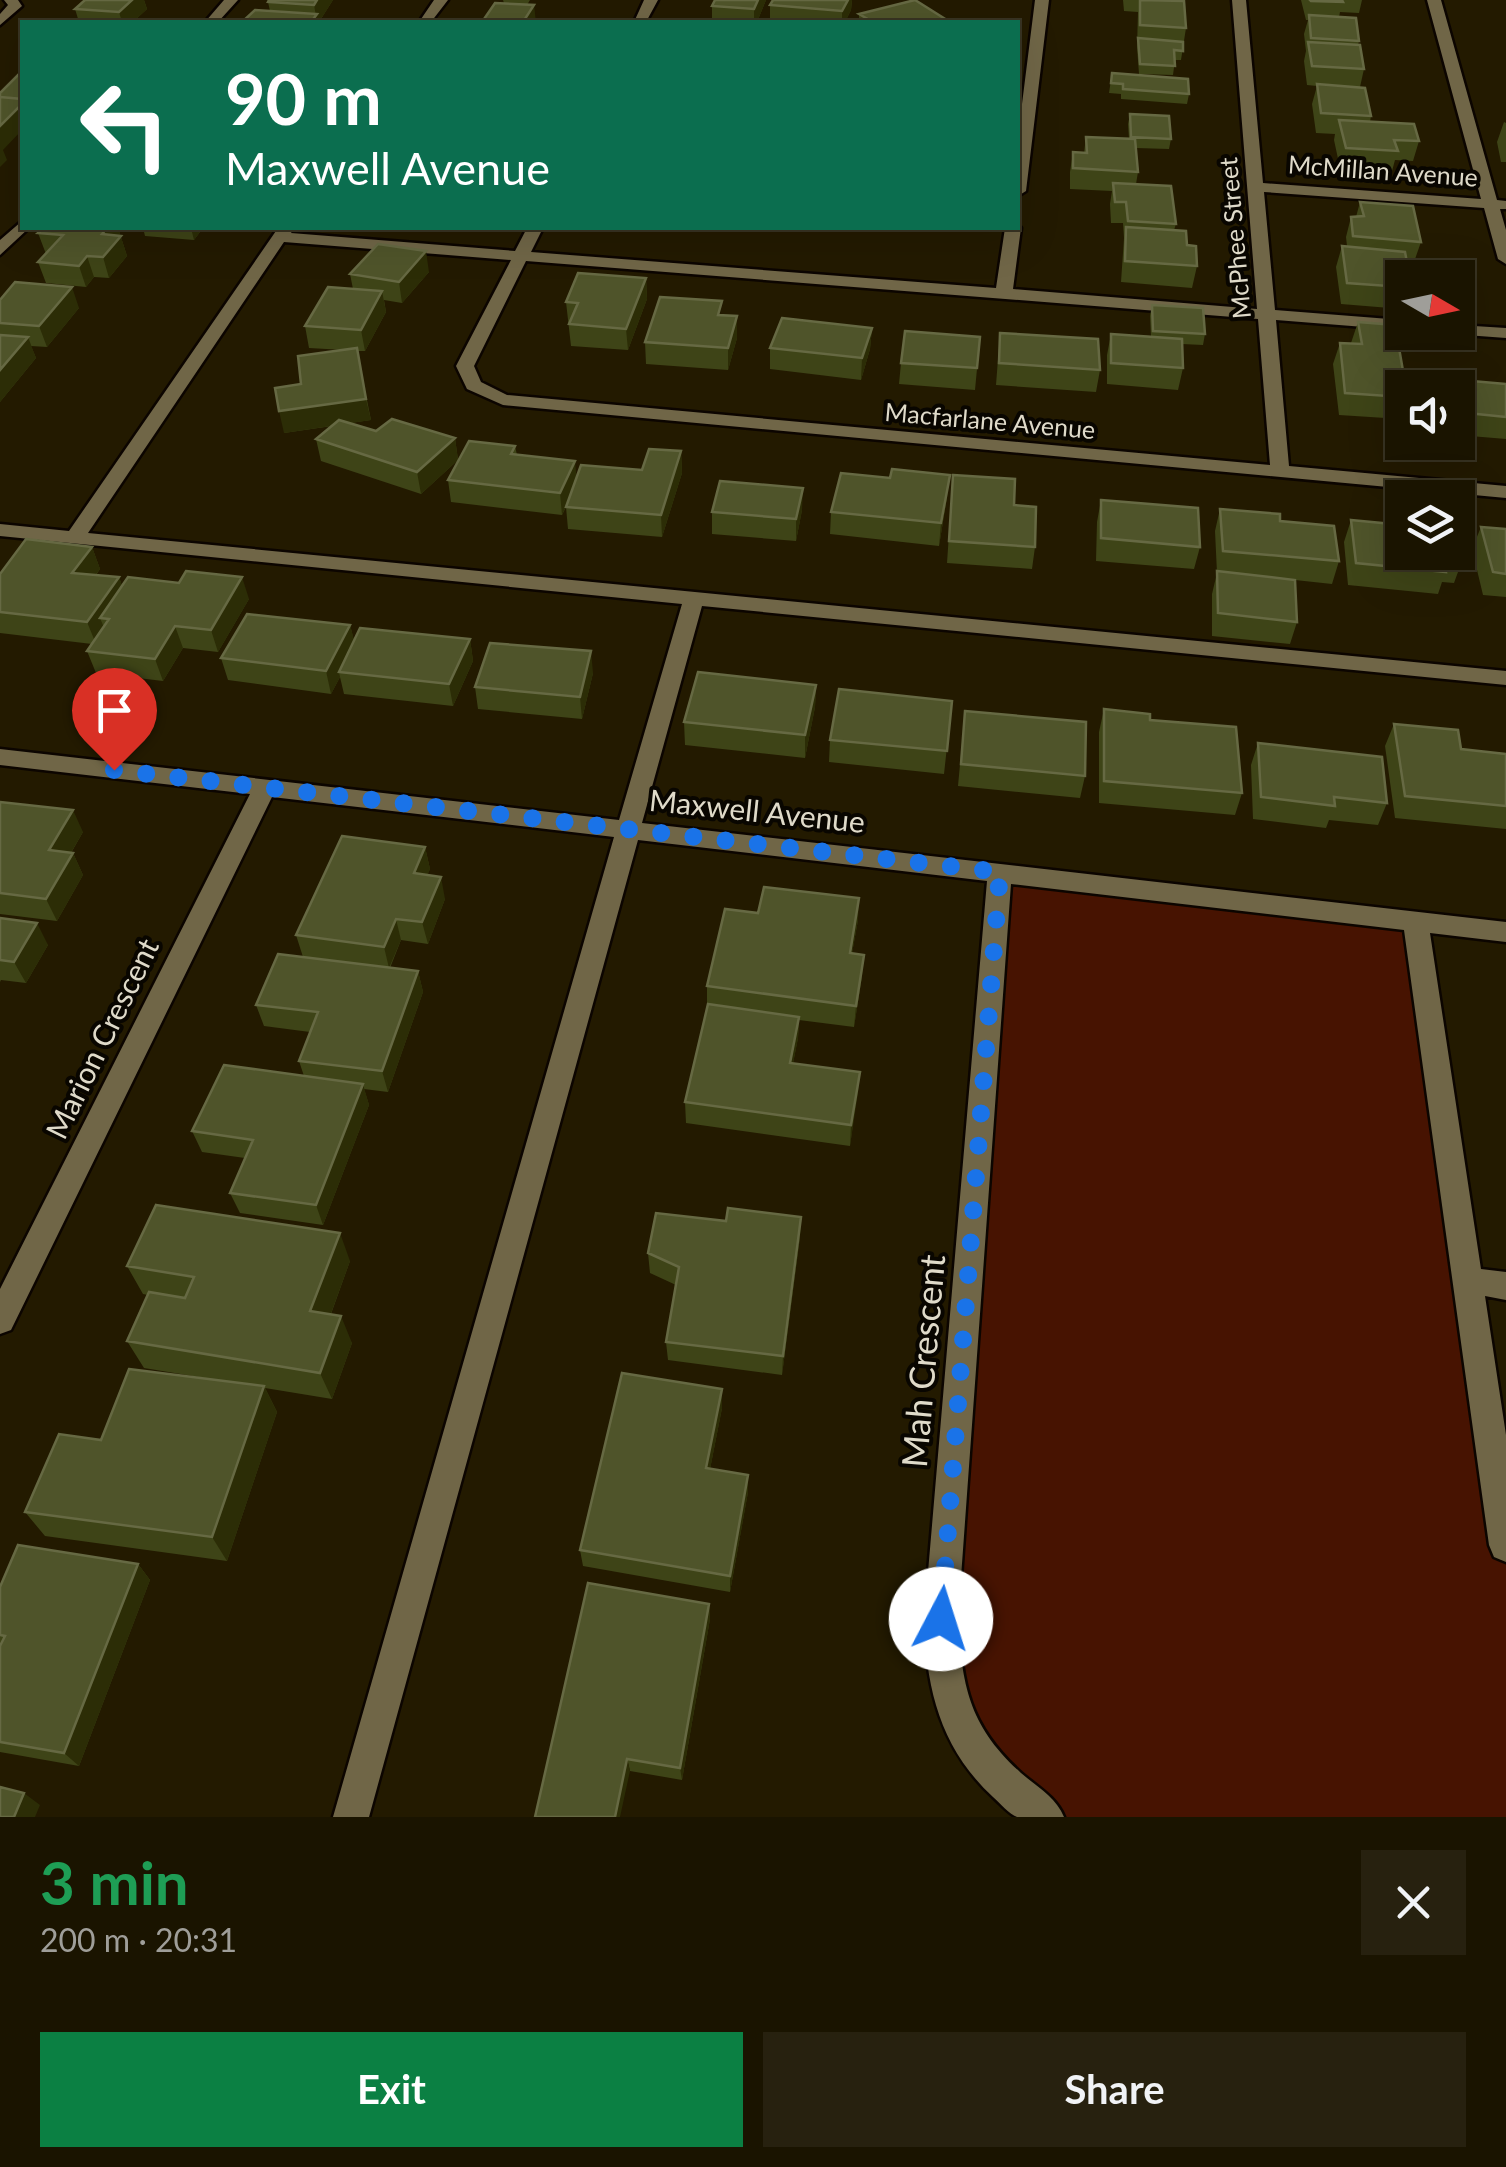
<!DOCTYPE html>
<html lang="en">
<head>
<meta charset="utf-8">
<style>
	body { margin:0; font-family:Lato,sans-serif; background:#27210f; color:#f1f3f6; height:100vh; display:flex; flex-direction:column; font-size:38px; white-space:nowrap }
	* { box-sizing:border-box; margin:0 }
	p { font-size:32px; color:#9f9e99 }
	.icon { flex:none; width:55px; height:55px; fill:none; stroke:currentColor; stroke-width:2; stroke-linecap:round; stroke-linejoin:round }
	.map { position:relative; height:1817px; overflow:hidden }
	.drawer { display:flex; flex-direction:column; background:#1a1400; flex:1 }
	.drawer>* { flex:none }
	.top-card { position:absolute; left:20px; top:20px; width:1000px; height:210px; border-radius:0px; box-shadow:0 10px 40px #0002,0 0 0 2px #383322; background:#0b6e4f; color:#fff; overflow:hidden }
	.needle { width:65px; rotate:99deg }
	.fabs { position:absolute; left:1385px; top:260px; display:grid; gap:20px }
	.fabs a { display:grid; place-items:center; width:90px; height:90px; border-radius:0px; background:#1a1400; box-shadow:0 10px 40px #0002,0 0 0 2px #383322; font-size:50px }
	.pin { position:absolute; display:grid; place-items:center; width:85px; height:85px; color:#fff; margin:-102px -42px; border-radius:50% 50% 50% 0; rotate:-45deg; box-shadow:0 0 10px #0007 }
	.pin .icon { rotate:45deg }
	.me { position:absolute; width:110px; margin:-55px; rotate:5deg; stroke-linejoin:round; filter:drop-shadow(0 0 8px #0008) }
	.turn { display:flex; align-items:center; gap:35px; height:210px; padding:0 40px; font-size:45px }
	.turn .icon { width:130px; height:130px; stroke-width:2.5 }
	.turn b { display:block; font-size:70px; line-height:85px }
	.round { display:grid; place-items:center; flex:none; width:105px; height:105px; border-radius:0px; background:#27210f }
	.summary { display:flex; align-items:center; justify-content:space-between; height:170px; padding:0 40px }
	h1 { font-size:60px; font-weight:700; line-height:75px; color:#1e9e55 }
	.action { display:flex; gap:20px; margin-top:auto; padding:20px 40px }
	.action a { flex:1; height:115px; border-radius:0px; background:#0b8043; color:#fff; font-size:40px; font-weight:700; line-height:115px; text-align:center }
	.action a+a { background:#27210f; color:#f1f3f6 }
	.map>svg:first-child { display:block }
</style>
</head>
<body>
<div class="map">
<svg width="1506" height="1817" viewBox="0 0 1506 1817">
	<rect width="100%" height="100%" fill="#231a00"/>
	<!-- green -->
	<path fill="#471301" d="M1000 872 1416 922 1506 1545V1817H1046L942 1674Z"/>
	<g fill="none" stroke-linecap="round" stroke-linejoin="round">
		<!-- minor casing -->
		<g stroke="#0c0500" stroke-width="5">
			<path id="minor" d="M4 0H18L22 6 0 25V14L8 5Z
				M224 0H238L218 22H205Z
				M434 0H448L431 22H419Z
				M644 0H658L646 22H634Z
				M1035 0H1049L1026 191 1018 196V136Z
				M1232 0H1246L1263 183 1481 199 1427 0H1441L1497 200 1506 201V209H1500L1506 230V264L1498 259 1484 208 1264 192 1275 310 1402 320V330L1276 320 1289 466 1506 486V498L503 405 467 389 456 366 511 260 284 242 88 533 1506 671V685L702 606 642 823 1506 922V942L1430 933 1481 1269 1506 1272V1300L1485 1296 1506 1435V1562L1494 1557 1489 1545 1404 930 1011 884 958 1619C962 1686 969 1726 1021 1773 1037 1787 1056 1797 1064 1817 1051 1817 1030 1817 1017 1817 1009 1814 1000 1803 993 1797 940 1748 926 1688 924 1619L987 881 638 840 369 1817H333L614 837 272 797 11 1330 0 1334V1289L250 794 0 765V749L619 820 682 604 0 536V524L69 531 278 228H294L291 233 515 251 527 228H543L531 252 996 288 1005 228 1018 224 1021 228 1013 289 1257 309ZM526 261 1258 319 1270 465 507 395 481 382 474 366Z
				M22 221V228H29L0 255V240Z
				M1458 325 1506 328V338L1452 334 1458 332Z"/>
		</g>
		<!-- minor -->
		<use href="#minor" fill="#706647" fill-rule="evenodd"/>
	</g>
	<!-- wall -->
	<path fill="#3e4417" d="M85 0H144L147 9 133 22H79L75 9Z
		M333 0 319 22H242L270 11 268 2Z
		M503 0H530L527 5 504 3Z
		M766 0 757 22H712V6Z
		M773 0H852L851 10 845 22H770V5Z
		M1123 0H1171L1186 28 1181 60H1175L1173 75 1139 74 1137 47 1138 12 1124 11Z
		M1301 0H1362L1359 13 1340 12 1339 17 1359 41 1358 45 1364 69 1360 87 1371 116 1370 122 1419 141 1413 161 1395 160 1392 171 1340 168 1334 140 1335 134 1316 133 1312 104 1317 86 1307 85 1304 61 1306 51 1304 34 1308 20H1306Z
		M859 14 950 22H859Z
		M1112 73 1189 94 1187 104 1121 99V94L1109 93Z
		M1130 114 1171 139 1169 149 1136 148 1138 172 1136 184 1176 224 1174 230 1187 245 1197 266 1192 288 1121 282 1124 238 1123 223H1111L1110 204 1112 191 1070 189V172L1073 152 1084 153 1086 137 1129 139 1128 124Z
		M1504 122 1506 123V162H1501L1497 142Z
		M1360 202 1421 242 1414 262H1407L1402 287V309L1341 304 1336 267 1342 246H1347L1346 237 1351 217H1356Z
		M44 228H118L127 256 109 278 94 277 86 287 46 283 38 262 46 254 38 233Z
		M143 228H203L194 240 145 236Z
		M390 228H436L434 231Z
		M703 228H792V232Z
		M429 272 402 303 384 300 386 312 365 351H357L371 420 350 423 376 431 455 438 458 460 421 494 321 461 316 439 332 426 284 433 301 384 344 350 309 348 305 326 353 289 350 274Z
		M646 278 647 299 628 350 571 346 566 302Z
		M0 300 79 308 47 347 31 346 36 358 0 402Z
		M1152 305 1205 334 1203 345 1182 344 1183 368 1178 390 1107 384V355L1111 334 1151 336 1150 316Z
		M722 315 737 338 728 370 646 364 645 342Z
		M1358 322 1402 388V415L1401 419 1339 415 1333 364 1340 343H1351Z
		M872 328 870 349 861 380 770 369V348Z
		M1000 333 1100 370 1096 392 996 385Z
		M980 337 975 390 899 384 901 363Z
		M1449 379 1506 384V439L1458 435V388H1446Z
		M515 446 517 455 576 479 642 470 681 451 682 473 662 537 568 529 566 507 562 515 451 502 448 480Z
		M953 475 1014 505 1035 547 1032 569 947 563Z
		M947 497 939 546 830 534 831 512Z
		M1101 500 1200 547 1194 569 1096 561 1097 522Z
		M1220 509 1280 521 1339 561 1332 584 1295 580 1297 622 1290 644 1212 636V594L1217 573 1215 531Z
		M802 510 796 541 712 534V512Z
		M1351 520 1462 561 1454 583 1442 582 1438 594 1348 585 1344 542Z
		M1481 527 1506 529V597L1483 595 1472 549Z
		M92 547 100 569 96 575 119 577 122 586 249 599 218 652 183 648 163 681 96 673 87 651 92 644 0 633V574Z
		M350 625 354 641 470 639 473 661 453 706 344 694 340 677 331 694 228 680 221 658Z
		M593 673 582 719 478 709 475 687Z
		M816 685 815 707 805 758 685 745 684 722Z
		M952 701 944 774 829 762 830 740Z
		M1104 709 1150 720 1242 793 1235 815 1099 803V732Z
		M965 711 1085 776 1080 798 958 786Z
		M1394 724 1461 749 1506 754V829L1395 818 1385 746Z
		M1258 743 1387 803 1378 825 1329 820 1326 828 1253 819 1251 765Z
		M0 802 83 832 71 853H73L83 875 57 921 0 914Z
		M425 847 430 869 427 875 445 899 428 944 401 940 390 968 418 971 423 992 388 1092 364 1089 369 1105 323 1225 240 1213 230 1193 245 1158 202 1152 192 1131 304 1076 299 1061 310 1032 264 1026 256 1005 303 957 296 935Z
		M0 918 48 945 26 983 1 980 0 982Z
		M858 920 852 953 862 976 854 1027 799 1020 798 1038 793 1063 860 1072 850 1146 686 1123 685 1102 707 1006V986Z
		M800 1237 782 1375 668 1360 666 1342 676 1285 650 1273 648 1253Z
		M350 1261 331 1314 352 1343 332 1399 265 1388 277 1412 227 1561 45 1536 25 1512 101 1440 217 1380 144 1368 127 1341 148 1295 143 1294 127 1266Z
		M722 1408 710 1469 748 1492 730 1592 583 1566 580 1550Z
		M138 1564 150 1580 79 1766 0 1752V1587Z
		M588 1583 709 1604 710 1619 682 1780 630 1771Z"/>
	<!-- shaded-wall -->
	<path fill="#2c2d06" d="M132 0H144L147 9 133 22H122L119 12Z
		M317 0H333L319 22H311L316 16 314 5Z
		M758 0H766L757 22H754V9Z
		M848 0H852L851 10 845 22H842V11Z
		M534 5 536 22H523Z
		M22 104V130L3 150 7 160 0 167V126Z
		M107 228H118L127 256 109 278 103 257 102 234Z
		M191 228H203L194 240Z
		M426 251 429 272 402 303 399 282Z
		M87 256 94 277 86 287 79 266Z
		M646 278 647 299 628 350 626 329Z
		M72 287 79 308 47 347 39 326Z
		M382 291 386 312 365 351 361 330Z
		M737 316V338L728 370V348Z
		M872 328 870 349 861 380 862 358Z
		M28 337 36 358 0 402V370Z
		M366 399 371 420 284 433 279 411Z
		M455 438 458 460 421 494 417 472Z
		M681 451 682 473 662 537 661 515Z
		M575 461 577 483 562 515 560 493Z
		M950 475 947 497 939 546 941 523Z
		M803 488 802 510 796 541V519Z
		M92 547 100 569 80 595 72 573Z
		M119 577 127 599 109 619 100 618 105 630 96 644 87 622Z
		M242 577 249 599 218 652 211 630Z
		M350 625 356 647 339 672 340 677 331 694 326 671Z
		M175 626 183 648 163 681 155 659Z
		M470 639 473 661 453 706 449 684Z
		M591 651 593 673 582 719 580 697Z
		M816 685 815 707 805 758V735Z
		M73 810 83 832 59 873 49 850Z
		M425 847 430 869 419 895 414 873Z
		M73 853 83 875 57 921 46 899Z
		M441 877 445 899 428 944 422 922Z
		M859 898 858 920 848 975 850 953Z
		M396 919 401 940 389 968 384 947Z
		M37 923 48 945 26 983 14 962Z
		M864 955 862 976 854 1027 856 1006Z
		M418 971 423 992 388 1092 382 1071Z
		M799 1017 798 1038 789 1084 790 1063Z
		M860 1072 858 1093 850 1146 851 1125Z
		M363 1084 369 1105 323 1225 316 1205Z
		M801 1217 800 1237 782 1375 783 1356Z
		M340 1233 350 1261 322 1338 310 1311Z
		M341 1316 352 1343 332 1399 320 1373Z
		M264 1386 277 1412 227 1561 212 1537Z
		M722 1389V1408L707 1485 706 1468Z
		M748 1475V1492L730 1592V1576Z
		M138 1564 150 1580 79 1766 64 1753Z
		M709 1604 710 1619 682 1780 680 1768Z
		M627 1759 630 1771 620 1817H615Z
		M24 1793 40 1805 35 1817H14Z"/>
	<!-- building -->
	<path fill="#4f542a" stroke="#666943" stroke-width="2.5" d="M85 0H132L119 12 75 9Z
		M269 0H317L314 5 268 2Z
		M715 0H758L754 9 712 6Z
		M773 0H848L842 11 770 5Z
		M915 0 950 22H873L859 14Z
		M1140 0 1184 1 1186 28 1140 25Z
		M1310 0H1342L1343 2 1311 1Z
		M495 3 534 5 523 22H529H482Z
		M255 10 317 14 311 22H242Z
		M1309 15 1356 18 1359 41 1311 38Z
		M1138 38 1183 42V51L1174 50 1175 66 1140 64Z
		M1308 42 1360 45 1364 69 1312 66Z
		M20 73 22 74V99L0 97V93Z
		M1112 73 1188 79 1189 94 1123 89V84L1111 83Z
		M1317 84 1365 88 1371 116 1321 113Z
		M0 97 22 99V104L0 126Z
		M1130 114 1169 116 1171 139 1131 137Z
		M1339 120 1414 124 1419 141 1394 140 1398 151 1346 148Z
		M1086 137 1135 139 1138 172 1073 168V152L1087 153Z
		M1113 183 1171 186 1176 224 1128 221 1126 202H1115Z
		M1360 202 1413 206 1421 242 1353 236 1351 217 1364 216Z
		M1126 227 1186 231 1187 245 1196 246 1197 266 1125 261Z
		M44 228H107L102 234 121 236 103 257 87 256 79 266 38 262 63 235 38 233Z
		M378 244 426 251 399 282 350 274Z
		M1342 246 1405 252 1410 278H1402V287L1347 283Z
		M578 273 646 278 626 329 569 324 578 303 566 302Z
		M15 282 72 287 39 326 0 323V300Z
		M328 287 382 291 361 330 305 326Z
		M660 297 722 301 718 315 737 316 728 348 645 342Z
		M1152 305 1203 308 1205 334 1153 331Z
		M782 318 872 328 862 358 770 348Z
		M1358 322 1395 325 1406 388H1402V397L1345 393 1340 343 1362 344Z
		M905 331 980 337 977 368 901 363Z
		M1000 333 1098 339 1100 370 999 363Z
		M1111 334 1182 339 1183 368 1111 363Z
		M0 335 28 337 0 370Z
		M357 348 366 399 279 411 275 388 301 384 298 356Z
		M1449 379 1506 384V417L1458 412V388H1451Z
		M392 419 455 438 417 472 316 439 339 420 376 431Z
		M469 441 515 446 511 454 575 461 560 493 448 480Z
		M649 449 681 451 661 515 566 507 581 465 642 470Z
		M892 469 950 475 941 523 831 512 841 473 890 478Z
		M953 475 1015 479 1014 505 1036 507 1035 547 949 541Z
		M720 481 803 488 796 519 712 512Z
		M1101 500 1198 508 1200 547 1101 538Z
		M1220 509 1280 514V521L1334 526 1339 561 1223 551Z
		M1351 520 1402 525V552H1458V533L1462 561 1444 559 1446 572 1356 563Z
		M1481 527 1506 529V574L1493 572Z
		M26 539 92 547 72 573 119 577 87 622 0 612V574Z
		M186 571 242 577 211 630 175 626 155 659 87 651 109 619 100 618 128 577 179 583Z
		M1217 571 1295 580 1297 622 1218 613Z
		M247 614 350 625 326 671 221 658Z
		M360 628 470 639 449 684 339 672Z
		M490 643 591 651 580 697 475 687Z
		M698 672 816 685 805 735 684 722Z
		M839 689 952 701 947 751 830 740Z
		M1104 709 1150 714V720L1236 727 1242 793 1104 781Z
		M965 711 1086 722 1085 776 961 764Z
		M1394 724 1458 730 1461 749 1506 754V806L1405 796Z
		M1258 743 1382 757 1387 803 1334 797 1335 806 1261 797Z
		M0 802 73 810 49 850 73 853 46 899 0 893Z
		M342 836 425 847 414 873 441 877 422 922 396 919 384 947 296 935Z
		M764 887 859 898 850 953 864 955 856 1006 707 986 725 909 758 913Z
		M0 918 37 923 14 962 0 960Z
		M278 954 418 971 382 1071 299 1061 318 1012 256 1005Z
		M708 1004 799 1017 790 1063 860 1072 851 1125 685 1102Z
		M224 1065 363 1084 316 1205 230 1193 253 1140 192 1131Z
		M156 1205 340 1233 310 1311 341 1316 320 1373 127 1341 149 1292 185 1298 194 1277 127 1266Z
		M728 1208 801 1217 783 1356 666 1342 679 1267 648 1253 656 1213 726 1221Z
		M129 1369 264 1386 212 1537 25 1512 59 1434 101 1440Z
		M622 1373 722 1389 706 1468 748 1475 730 1576 580 1550Z
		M18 1545 138 1564 64 1753 0 1742V1646L5 1636 0 1635V1587Z
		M588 1583 709 1604 680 1768 627 1759 615 1817H535Z
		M0 1787 24 1793 14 1817H0Z"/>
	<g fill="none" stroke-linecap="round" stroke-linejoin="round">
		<!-- route -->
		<path stroke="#1a73e8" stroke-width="18" stroke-dasharray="0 32.4" d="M114 770 1000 872 941 1619"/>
	</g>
	<g text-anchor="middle" stroke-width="8" stroke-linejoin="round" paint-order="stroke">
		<!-- far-street labels -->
		<g font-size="25" fill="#dfdac9" stroke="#090600">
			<text transform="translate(1383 171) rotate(4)" y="9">McMillan Avenue</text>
			<text transform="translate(1235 238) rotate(-95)" y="9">McPhee Street</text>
			<text transform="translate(990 421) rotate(5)" y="9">Macfarlane Avenue</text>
		</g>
		<!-- street labels -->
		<g font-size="30" fill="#dfdac9" stroke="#090600">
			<text transform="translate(757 812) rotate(6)" y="10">Maxwell Avenue</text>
			<text transform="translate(103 1039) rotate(-64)" y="10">Marion Crescent</text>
		</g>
		<!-- near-street labels -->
		<g font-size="35" fill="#dfdac9" stroke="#090600">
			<text transform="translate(924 1361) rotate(-85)" y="12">Mah Crescent</text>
		</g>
	</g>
</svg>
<div class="fabs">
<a><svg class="needle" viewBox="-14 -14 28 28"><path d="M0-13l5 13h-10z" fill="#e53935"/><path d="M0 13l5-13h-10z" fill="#9f9e99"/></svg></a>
<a><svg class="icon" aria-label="sound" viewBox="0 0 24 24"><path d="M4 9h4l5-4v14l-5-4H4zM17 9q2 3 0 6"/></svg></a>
<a><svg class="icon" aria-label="layers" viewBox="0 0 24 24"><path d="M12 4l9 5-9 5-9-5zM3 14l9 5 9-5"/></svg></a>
</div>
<div class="pin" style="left:114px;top:770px;background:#d93025"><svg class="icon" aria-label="arrive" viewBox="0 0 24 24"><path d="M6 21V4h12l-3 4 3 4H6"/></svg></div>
<svg class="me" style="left:941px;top:1619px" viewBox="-20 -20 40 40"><circle r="19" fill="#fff"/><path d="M0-13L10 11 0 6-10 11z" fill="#1a73e8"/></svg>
<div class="top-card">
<div class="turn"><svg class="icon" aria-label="left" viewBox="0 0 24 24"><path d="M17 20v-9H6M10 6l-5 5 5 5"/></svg><div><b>90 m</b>Maxwell Avenue</div></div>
</div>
</div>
<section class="drawer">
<div class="summary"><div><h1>3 min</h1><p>200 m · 20:31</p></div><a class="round"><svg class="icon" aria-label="close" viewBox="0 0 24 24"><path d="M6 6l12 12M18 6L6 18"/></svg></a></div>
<div class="action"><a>Exit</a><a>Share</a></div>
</section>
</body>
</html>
